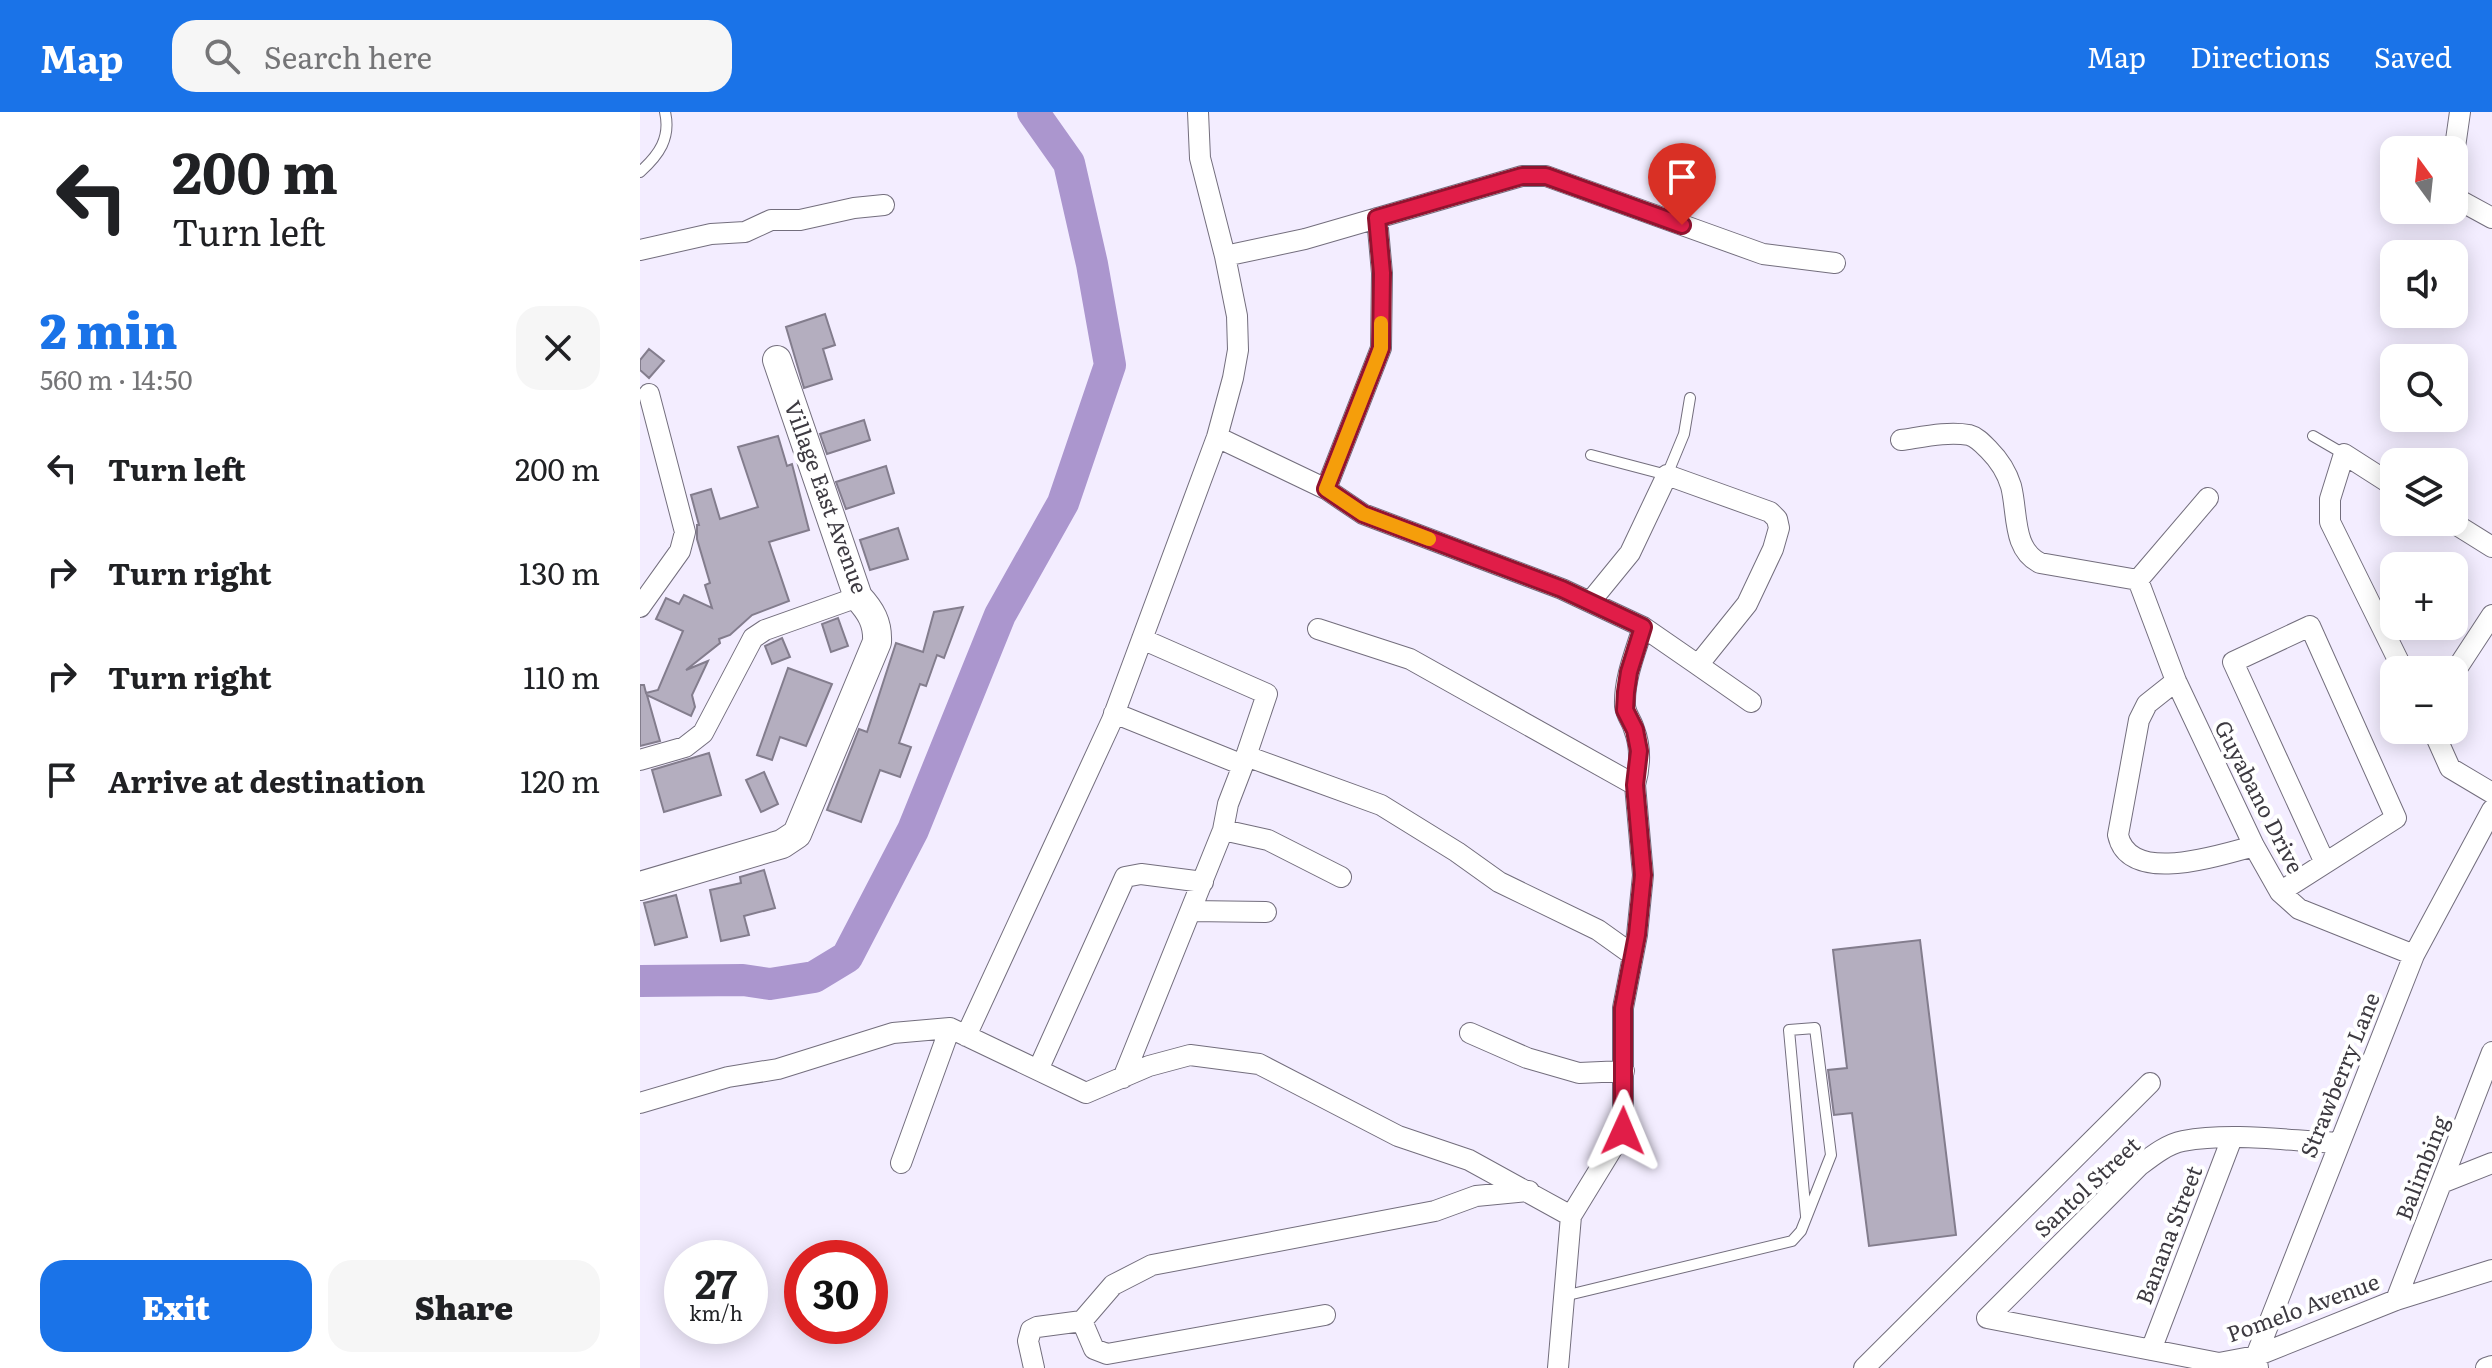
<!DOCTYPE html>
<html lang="en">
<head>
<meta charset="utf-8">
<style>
	body { margin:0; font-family:Literata,serif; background:#f6f6f6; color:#202124; height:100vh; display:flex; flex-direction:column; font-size:30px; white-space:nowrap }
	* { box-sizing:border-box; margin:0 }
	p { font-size:26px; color:#757577 }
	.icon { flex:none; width:44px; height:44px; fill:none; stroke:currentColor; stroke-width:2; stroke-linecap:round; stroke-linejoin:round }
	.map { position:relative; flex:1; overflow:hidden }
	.details { display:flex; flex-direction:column; background:#fff; width:640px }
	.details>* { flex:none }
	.hud { background:#fff; color:#202124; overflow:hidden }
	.needle { width:52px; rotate:345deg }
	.controls { position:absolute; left:1740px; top:24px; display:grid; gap:16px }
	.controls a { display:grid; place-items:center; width:88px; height:88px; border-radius:16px; background:#fff; box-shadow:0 4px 20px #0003; font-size:40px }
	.speed { position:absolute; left:24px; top:1128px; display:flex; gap:16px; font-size:40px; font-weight:700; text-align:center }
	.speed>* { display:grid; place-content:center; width:104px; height:104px; border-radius:50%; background:#fff; box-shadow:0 4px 20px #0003; line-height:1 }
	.speed small { font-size:20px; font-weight:400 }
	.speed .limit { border:12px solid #d22; background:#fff; color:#111 }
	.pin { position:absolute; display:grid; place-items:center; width:68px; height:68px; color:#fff; margin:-82px -34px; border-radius:50% 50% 50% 0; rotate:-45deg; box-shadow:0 0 8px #0007 }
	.pin .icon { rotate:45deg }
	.me { position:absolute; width:88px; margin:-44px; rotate:1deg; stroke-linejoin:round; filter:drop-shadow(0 0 6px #0008) }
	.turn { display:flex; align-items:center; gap:28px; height:168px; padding:0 40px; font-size:36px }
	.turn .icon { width:104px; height:104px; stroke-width:2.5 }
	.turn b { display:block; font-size:56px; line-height:68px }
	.round { display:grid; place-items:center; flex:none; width:84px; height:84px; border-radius:24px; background:#f6f6f6 }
	.headline { display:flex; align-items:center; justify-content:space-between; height:136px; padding:0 40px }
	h1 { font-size:48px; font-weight:800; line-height:60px; color:#1a73e8 }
	.button { display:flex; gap:16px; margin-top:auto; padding:16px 40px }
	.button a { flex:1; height:92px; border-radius:24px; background:#1a73e8; color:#fff; font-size:32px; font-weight:800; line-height:92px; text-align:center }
	.button a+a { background:#f6f6f6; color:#202124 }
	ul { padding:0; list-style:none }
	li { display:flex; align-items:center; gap:24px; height:104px; padding:0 40px }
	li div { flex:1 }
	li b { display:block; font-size:30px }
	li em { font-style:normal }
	header { display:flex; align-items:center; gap:48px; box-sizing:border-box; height:112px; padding:0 40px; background:#1a73e8; color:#fff }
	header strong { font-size:38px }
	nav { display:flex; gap:44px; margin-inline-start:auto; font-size:28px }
	.search { width:560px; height:72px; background:#f6f6f6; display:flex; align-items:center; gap:20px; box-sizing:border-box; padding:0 28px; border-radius:24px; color:#757577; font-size:30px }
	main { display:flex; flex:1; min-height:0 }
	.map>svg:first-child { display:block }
</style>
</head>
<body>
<header>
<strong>Map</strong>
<div class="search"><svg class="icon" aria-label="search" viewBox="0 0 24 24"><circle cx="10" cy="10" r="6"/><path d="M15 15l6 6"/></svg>Search here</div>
<nav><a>Map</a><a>Directions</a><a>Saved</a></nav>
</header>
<main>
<section class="details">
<div class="hud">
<div class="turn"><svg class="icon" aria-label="left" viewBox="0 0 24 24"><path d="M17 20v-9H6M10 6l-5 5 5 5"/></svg><div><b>200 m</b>Turn left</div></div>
</div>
<div class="headline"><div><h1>2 min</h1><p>560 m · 14:50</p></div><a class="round"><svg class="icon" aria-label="close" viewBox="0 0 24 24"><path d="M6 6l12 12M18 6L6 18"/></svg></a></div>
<ul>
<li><svg class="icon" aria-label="left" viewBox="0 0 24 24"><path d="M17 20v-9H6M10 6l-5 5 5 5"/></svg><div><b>Turn left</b></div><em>200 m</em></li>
<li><svg class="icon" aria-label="right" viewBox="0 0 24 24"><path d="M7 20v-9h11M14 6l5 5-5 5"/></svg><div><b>Turn right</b></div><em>130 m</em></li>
<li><svg class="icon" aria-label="right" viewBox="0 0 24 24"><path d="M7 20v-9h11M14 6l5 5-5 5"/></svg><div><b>Turn right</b></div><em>110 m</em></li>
<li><svg class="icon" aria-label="arrive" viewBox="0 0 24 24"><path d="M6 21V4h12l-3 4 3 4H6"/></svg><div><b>Arrive at destination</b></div><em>120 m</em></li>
</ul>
<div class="button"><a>Exit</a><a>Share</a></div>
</section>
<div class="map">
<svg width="1852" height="1256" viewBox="0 0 1852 1256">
	<rect width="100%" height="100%" fill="#f3edff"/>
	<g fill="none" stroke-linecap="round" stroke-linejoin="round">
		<!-- river -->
		<path stroke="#ab96ce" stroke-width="32" d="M0 869 103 868 130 872 174 865 207 845 273 718 360 503 423 391 470 253 452 152 429 51 393 0"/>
	</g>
	<!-- building -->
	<path fill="#b4aebf" stroke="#837d8d" stroke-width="2" d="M185 202 195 233 183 237 192 267 164 276 146 215Z
		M9 237 24 249 9 266 0 258V248Z
		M224 308 230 328 187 342 180 322Z
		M138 324 147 354 152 352 169 418 129 430 149 489 112 503 90 523 79 527 80 531 46 558 68 549 52 583 55 595 51 604 7 583 20 629 0 634V573H4L6 581 18 578 43 519 16 507 26 486 39 492 44 483 72 496 65 473 70 471 57 427V413H59L51 383 71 377 80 407 118 395 98 335Z
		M246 354 254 381 206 397 196 370Z
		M258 416 268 447 230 458 220 428Z
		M323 495 304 546 297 543 286 574 280 572 259 631 271 635 260 665 240 658 221 710 187 698 219 617 227 620 256 531 283 540 294 500Z
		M198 506 208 534 191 540 182 512Z
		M142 526 150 545 132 552 125 534Z
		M148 556 192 572 166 634 140 625 132 648 117 643Z
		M69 641 81 683 24 700 12 658Z
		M124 660 138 692 121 700 106 668Z
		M124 758 135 796 104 804 109 823 81 829 70 778 101 771 100 765Z
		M36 783 47 825 15 833 4 791Z
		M1280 828 1316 1123 1229 1134 1212 1001 1194 1003 1188 958 1207 956 1193 838Z"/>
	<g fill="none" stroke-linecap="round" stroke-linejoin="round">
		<!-- lane casing -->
		<g stroke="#736e7d" stroke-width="12">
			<path id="lane" d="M0 60C19 43 31 26 25 0
				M1673 324 1704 342
				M951 343 1027 363 1044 322 1050 286
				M924 1184 1152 1129 1161 1119 1191 1043 1175 916 1149 918 1166 1104"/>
		</g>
		<!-- street casing -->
		<g stroke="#736e7d" stroke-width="22">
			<path id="street" d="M1814 42 1820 0
				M1814 77 1819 88 1852 106
				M737 106 742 161 741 236 686 377 723 402 922 477 1003 515 1058 553 1107 492 1133 437 1139 416 1137 407 1130 400 1027 363 990 441 950 490
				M0 138 71 122 105 120 131 108H160L214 96 244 93
				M585 144 665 127 882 64H906L1123 142 1195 151
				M577 325 686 377
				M1261 328C1282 325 1308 319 1329 323 1337 325 1343 332 1349 338 1358 347 1367 361 1371 374 1378 401 1372 437 1400 451L1498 468 1536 569 1614 734 1640 780 1659 797 1774 843
				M1754 374 1704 342 1690 387V410L1763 558
				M1812 410 1852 435
				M1498 468 1568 386
				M0 495 40 439 45 420 9 282
				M678 517 770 547 995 673 1003 763 997 823 983 896V1019L931 1104
				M502 527 627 582 603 653
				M1058 553 1111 590
				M1814 561 1852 503
				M1536 569 1507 592 1499 608 1478 723C1489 774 1579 743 1614 734
				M474 601 603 653 588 692 583 718
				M1793 618 1810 656 1852 681
				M606 644 741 693 817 740 859 770 958 818 993 843
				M0 648 45 635 63 621 113 526 125 518 218 485
				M995 673C1000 655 1001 635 994 617 992 609 986 603 985 594 984 567 995 541 1003 515
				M1640 780 1756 706 1670 514 1593 550 1685 751
				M551 799 626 800
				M830 921 887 946 939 961 984 959
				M326 924 472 608 577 325 593 266 598 238 597 204 585 144 560 46 558 0
				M398 958 485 765 501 762 563 770
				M483 966 583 718 628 728 701 765
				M0 991 88 965 138 957 253 921 310 916 446 981 509 954 550 943 619 952 758 1024 829 1048 931 1104 918 1256
				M261 1051 310 916
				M1804 1070 1852 1051
				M1756 1188 1852 940
				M1347 1206 1579 1251 1616 1244 1756 1188 1852 1158
				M1347 1206 1499 1054C1512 1044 1527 1032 1543 1029 1593 1020 1649 1029 1699 1031
				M442 1209 454 1237 467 1242 685 1203
				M1511 1238 1592 1026
				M394 1256 388 1229 391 1218 397 1215 442 1209 473 1173 512 1153 795 1099 836 1084 889 1079
				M1224 1256 1510 971
				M1618 1256 1616 1244 1774 843 1852 698
				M1846 1256 1852 1254"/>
		</g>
		<!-- secondary casing -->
		<g stroke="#736e7d" stroke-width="30">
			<path id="secondary" d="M0 774 142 732 157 722 237 530C238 511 231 499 218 485L137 248"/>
		</g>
		<!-- lane -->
		<use href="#lane" stroke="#fff" stroke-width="10"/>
		<!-- street -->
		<use href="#street" stroke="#fff" stroke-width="20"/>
		<!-- secondary -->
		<use href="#secondary" stroke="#fff" stroke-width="28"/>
	</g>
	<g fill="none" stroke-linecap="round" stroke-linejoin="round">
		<!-- route casing -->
		<g stroke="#92132f" stroke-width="20">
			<path id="route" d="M983 1019V896L997 823 1003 763 995 673 999 639 995 618 985 598 986 580 989 560 1003 515 922 477 723 402 686 377 741 236 742 161 737 106 882 64H906L1042 113"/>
		</g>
		<!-- route -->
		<use href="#route" stroke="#e11d48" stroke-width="14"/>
		<!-- slow -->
		<path stroke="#f59e0b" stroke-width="14" d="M741 211V236L735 252 686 377 723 402 789 427"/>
	</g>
	<g text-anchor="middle" stroke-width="8" stroke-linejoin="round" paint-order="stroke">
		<!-- street labels -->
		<g font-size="22" fill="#3d3a41" stroke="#fff">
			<text transform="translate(186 385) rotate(70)" y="8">Village East Avenue</text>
			<text transform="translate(1619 685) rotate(63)" y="8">Guyabano Drive</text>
			<text transform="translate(1700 963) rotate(-68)" y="8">Strawberry Lane</text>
			<text transform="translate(1782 1056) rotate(-69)" y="8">Balimbing</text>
			<text transform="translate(1447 1075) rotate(-43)" y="8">Santol Street</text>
			<text transform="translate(1529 1123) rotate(-69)" y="8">Banana Street</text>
			<text transform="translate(1663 1196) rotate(-20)" y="8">Pomelo Avenue</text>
		</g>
	</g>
</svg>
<div class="controls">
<a><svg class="needle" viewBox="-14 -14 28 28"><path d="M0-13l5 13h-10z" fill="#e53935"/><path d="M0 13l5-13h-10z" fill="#757577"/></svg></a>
<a><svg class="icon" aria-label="sound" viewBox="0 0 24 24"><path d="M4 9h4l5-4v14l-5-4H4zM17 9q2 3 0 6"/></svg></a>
<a><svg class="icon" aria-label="search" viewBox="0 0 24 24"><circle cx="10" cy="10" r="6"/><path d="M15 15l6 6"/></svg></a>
<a><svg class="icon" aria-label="layers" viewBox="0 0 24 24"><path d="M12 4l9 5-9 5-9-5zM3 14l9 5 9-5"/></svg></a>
<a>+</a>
<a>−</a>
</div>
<div class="speed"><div>27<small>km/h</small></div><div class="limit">30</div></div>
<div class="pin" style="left:1042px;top:113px;background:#d93025"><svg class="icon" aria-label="arrive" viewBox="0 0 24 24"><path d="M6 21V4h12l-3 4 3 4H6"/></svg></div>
<svg class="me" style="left:983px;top:1019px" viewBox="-20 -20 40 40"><path d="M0-17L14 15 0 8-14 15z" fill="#e11d48" stroke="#fff" stroke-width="4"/></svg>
</div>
</main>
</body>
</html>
